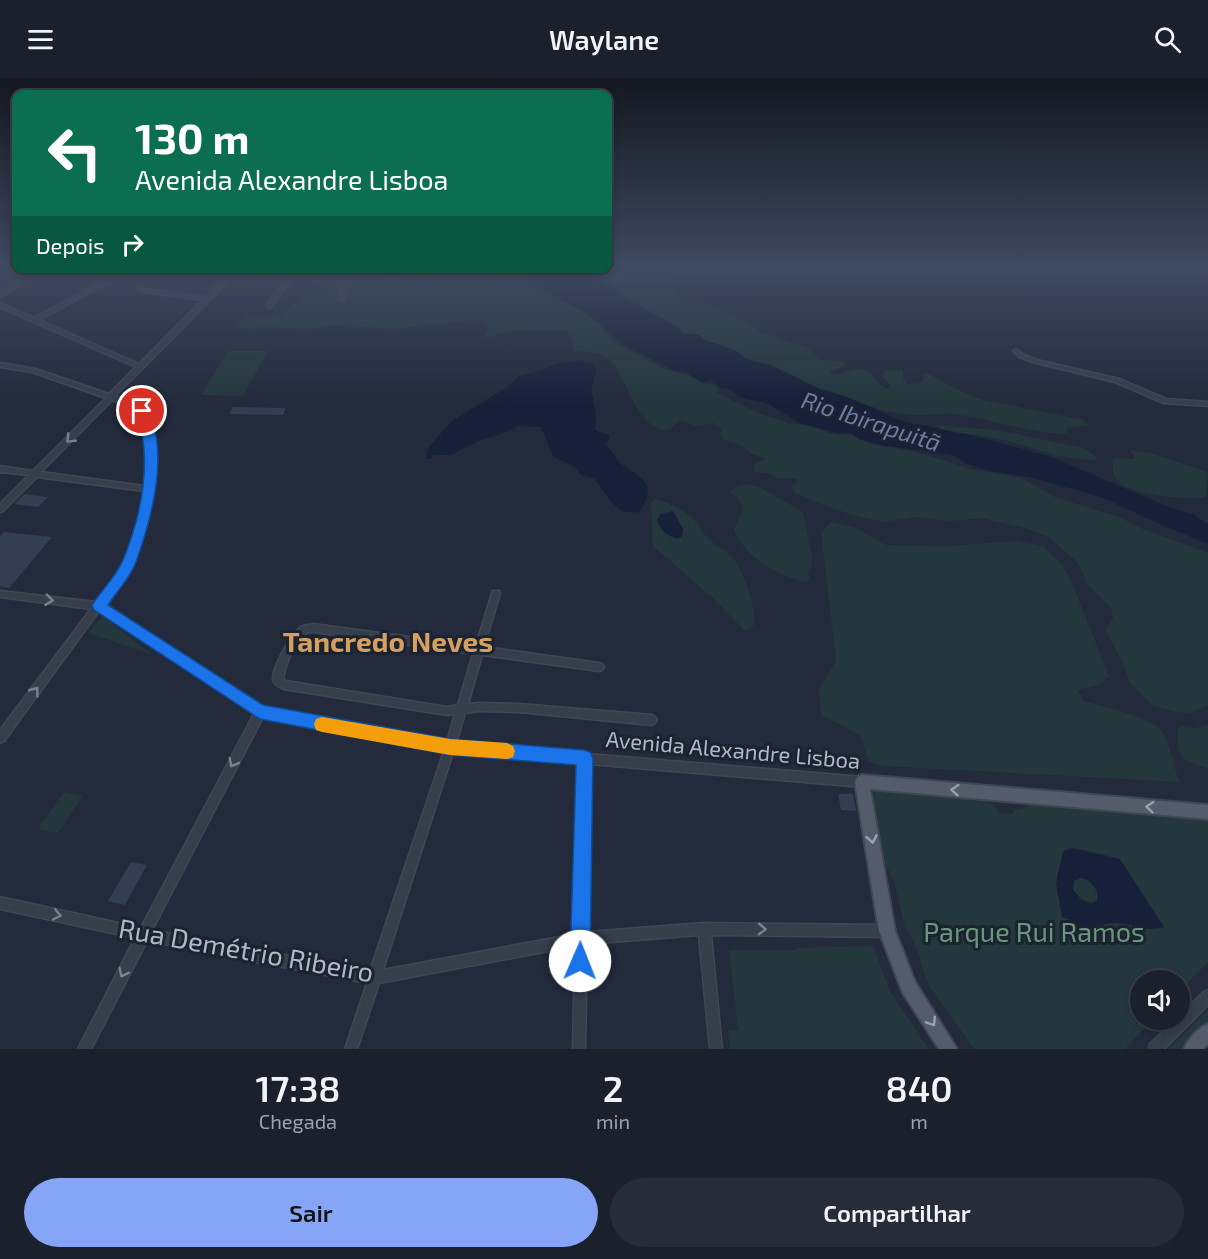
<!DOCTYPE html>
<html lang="pt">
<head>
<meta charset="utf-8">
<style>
	body { margin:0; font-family:"Exo 2",sans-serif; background:#272d38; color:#f1f3f6; height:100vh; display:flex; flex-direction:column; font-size:22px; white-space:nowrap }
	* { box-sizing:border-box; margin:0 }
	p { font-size:20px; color:#9fa3a9 }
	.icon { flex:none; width:33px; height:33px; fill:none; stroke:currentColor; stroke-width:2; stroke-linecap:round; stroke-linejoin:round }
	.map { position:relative; height:971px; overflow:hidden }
	.side { display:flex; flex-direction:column; background:#1a202c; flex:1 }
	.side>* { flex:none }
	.hud { position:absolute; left:12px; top:12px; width:600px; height:183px; border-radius:12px; box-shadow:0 3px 9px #0003,0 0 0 2px #383e48; background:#0b6e4f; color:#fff; overflow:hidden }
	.fabs { position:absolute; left:1130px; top:892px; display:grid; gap:12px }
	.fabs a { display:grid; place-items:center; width:60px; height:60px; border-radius:50%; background:#1a202c; box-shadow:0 3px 9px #0003,0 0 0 2px #383e48; font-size:30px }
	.pin { position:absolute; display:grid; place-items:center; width:51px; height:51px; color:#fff; margin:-26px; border:3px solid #fff; border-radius:50%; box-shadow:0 2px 6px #0007 }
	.me { position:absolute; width:66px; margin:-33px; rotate:1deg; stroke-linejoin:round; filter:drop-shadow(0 0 4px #0008) }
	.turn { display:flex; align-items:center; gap:21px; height:126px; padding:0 24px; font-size:27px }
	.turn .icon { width:78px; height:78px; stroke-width:2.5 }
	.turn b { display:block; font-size:42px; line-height:51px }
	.then { display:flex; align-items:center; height:57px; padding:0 24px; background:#0003; gap:12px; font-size:22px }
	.eta { display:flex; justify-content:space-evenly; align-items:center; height:102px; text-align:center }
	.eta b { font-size:36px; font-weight:600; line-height:42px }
	.button { display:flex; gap:12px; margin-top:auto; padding:12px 24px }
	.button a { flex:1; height:69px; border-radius:36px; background:#86a5f7; color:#111; font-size:24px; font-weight:600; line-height:69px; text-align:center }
	.button a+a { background:#272d38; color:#f1f3f6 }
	header { display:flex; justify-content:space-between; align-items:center; height:78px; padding:0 24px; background:#1a202c; font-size:27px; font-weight:600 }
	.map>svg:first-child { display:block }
</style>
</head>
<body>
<header><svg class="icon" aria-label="menu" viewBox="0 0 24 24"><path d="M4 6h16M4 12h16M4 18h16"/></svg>Waylane<svg class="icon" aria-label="search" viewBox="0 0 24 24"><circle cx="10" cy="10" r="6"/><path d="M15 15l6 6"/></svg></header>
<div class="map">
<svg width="1208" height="971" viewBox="0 0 1208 971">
	<rect width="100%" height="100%" fill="#222a3b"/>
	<!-- green -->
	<path fill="#24373c" d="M437 191H515L526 198 539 211 558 220 599 245 614 265 665 291 687 297 703 305 716 307 717 315 763 337 789 345 811 348 835 357H851L871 366 920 375 971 391 1021 400 1055 419 1122 440 1133 447 1208 475V627L1190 635 1176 634 1153 628 1130 605 1121 581 1105 552 1113 541 1112 531 1085 504 1083 494 1077 484 1049 459 1025 450 981 440 951 443 917 439 885 444 852 437 815 424 795 415 791 407H796L797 401 777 400 769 395H759L754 393 755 386 766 380 752 376 738 366 723 362 720 355 722 352 714 345 696 348 680 342 669 352C637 353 628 302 611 283 602 273 587 274 575 273L568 252 512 253 484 260 488 250 486 243 470 242 395 251 330 247 314 251 265 249 247 251 235 248 246 239H278L308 215 325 211 334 203 355 204 408 199 419 200 431 198Z
		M589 191H663L675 213 684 221 707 226 743 242 764 256 808 270 820 282 843 283 846 288 831 293 830 295C841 299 850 289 862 291 873 293 877 307 888 311L891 309 882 298 884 293 902 292 904 303 907 306 921 305 925 300 922 297 924 295 929 296 958 312 983 322 1081 341 1089 347 1068 350 1066 356C1027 354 994 342 957 336 941 334 926 339 911 337 880 334 855 322 827 312L820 311 770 287 746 281 735 272 682 255 666 243 631 223 612 209 595 202Z
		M228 273H268L243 318 201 317Z
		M935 347 997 352 1084 370 1096 379V382C1055 383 1019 362 979 357 966 355 945 357 935 347Z
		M1129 372 1151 375 1208 394 1206 419C1186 422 1125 418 1115 399 1112 394 1113 386 1113 380L1134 381 1135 378Z
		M748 406 759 409 803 434 812 478V487L808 495 810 500 806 504C777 497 745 481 734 451L743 431 738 420 730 414 737 408Z
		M655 421C670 425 685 431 695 443 700 449 704 457 710 462 718 470 728 473 735 483 743 493 757 532 754 545 753 551 749 552 744 552L714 521 653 468 651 425Z
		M831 444 854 449 886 467 948 468 1018 463 1043 468 1061 485 1072 505 1109 598 1101 606 1078 612 1083 623C1101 628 1151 638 1162 654 1171 668 1174 688 1179 704L884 688 869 684 860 657 821 637 819 612 836 582 821 455Z
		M102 538 153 577 89 555Z
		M1208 647V691C1181 681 1178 682 1177 653L1181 648 1194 650Z
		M890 710 970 718 995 727 998 735 1012 736 1015 731C1023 732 1025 728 1033 725 1047 720 1065 724 1078 730L1091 724 1208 732V884L1179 914V903H1140V942H1152L1125 971H974L928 906 914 863 905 849 895 806 883 781 873 722 874 713Z
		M64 714 83 718 58 755 38 751Z
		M873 868 890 913 929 971H730L728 953 738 952 729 872H797V870Z
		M1208 931V945L1182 971H1168Z"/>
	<!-- water -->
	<path fill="#162038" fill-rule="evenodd" d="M517 191H589L595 202 612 209 631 223 678 249 682 255 700 257 704 262 735 272 746 281 770 287 820 311 847 319 902 343 974 358 1049 378 1169 429 1193 436 1208 446V466L1148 441 1106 421 1080 413 1029 399 990 393 967 386 953 377 881 367 859 361 852 355H837L800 345 768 326 739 319 730 311 720 310 710 302 703 305 686 294 676 293 627 269 587 235 545 213Z
		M579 282 592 286 597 292 591 312 596 335 595 352 610 358 606 367C613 372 615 381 621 386 641 400 659 405 639 434 615 438 607 417 595 401L581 397 575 389 553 378 541 349 517 348 510 353 479 363 450 377H434L431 381H426L428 370 452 343 506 310 519 298 539 293 556 286Z
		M673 433 683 451 682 458 678 461C668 459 660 451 657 442L660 436Z
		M1074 770 1120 781 1164 849C1141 856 1122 838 1100 848L1096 856C1089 859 1081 860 1075 854L1073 843 1062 839 1056 805 1063 773ZM1082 800C1092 804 1099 811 1097 822L1092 825 1082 822 1073 812 1074 803Z"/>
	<!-- building -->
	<path fill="#343e52" d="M233 329 286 330 283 337 229 336Z
		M24 416 48 419 38 429 14 426Z
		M4 454 52 459 9 510 0 508V458Z
		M838 716H853L856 733 841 732Z
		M131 784 147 787 125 827 108 823Z"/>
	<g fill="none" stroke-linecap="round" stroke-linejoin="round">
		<!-- minor casing -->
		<g stroke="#3f4654" stroke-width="3">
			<path id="minor" d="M34 191H40L0 220V215Z
				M126 191H133L39 242 139 286 203 222 140 213 138 212V210L206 219 234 191H239L233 198 345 199 349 191H355L351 199 406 196 423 191H432L406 200 349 203 345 221 342 223 339 221 344 203 292 202 271 229 269 230 266 228 286 202H230L115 318 138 326 147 339 156 373 150 427 133 486 104 527 262 630 447 664 455 636 447 637 284 611C280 609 274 607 273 602 272 590 292 553 303 548 306 547 311 547 313 546L476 568 492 515 493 513H499L500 515 484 569 599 585 602 586 604 589 602 592 599 593 482 577 468 626 479 625 519 626 652 637 655 639 657 642 655 645 652 647 519 634 479 633 465 635 456 665 862 699 866 700 867 704 866 708 862 709 589 686 587 854 704 845 887 847 891 849 893 853 891 857 887 859 711 857 722 971H710L699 857 587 866 585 971H573L575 868 379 905 357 971H345L367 905 147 863 91 971H78L135 860 0 831V819L141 850 254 636 99 533 4 663 0 665V652L91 531 0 519V513L96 524 125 485 142 427 144 413 37 399 3 433 0 434V426L29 397 0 394V388L33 393 106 320 32 294 0 289V285L35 291 109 316 136 289 0 229V225L34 240ZM112 322 134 330 141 339 148 373 144 408 41 394ZM308 554H313L473 576 458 627 447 629 286 603 283 601C286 584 294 566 308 554ZM263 639 444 673 370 893 152 852ZM453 674 579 685 575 856 383 892Z
				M1016 271 1023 277 1041 283 1119 301 1166 321 1208 324V328L1163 325 1115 304 1037 285 1019 279 1013 273Z
				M1208 912V927L1164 971H1149L1150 966 1175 942H1179V938L1204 914Z"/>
		</g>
		<!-- major casing -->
		<g stroke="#3f4654" stroke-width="4">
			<path id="major" d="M862 697 1208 727V741L870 711 895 853 915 904 957 971H939L903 915 879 853 855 704 857 699Z
				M1208 946V966L1203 971H1184C1188 961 1198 950 1208 946Z"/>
		</g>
		<!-- minor -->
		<use href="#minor" fill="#363d4b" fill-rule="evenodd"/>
		<!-- major -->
		<use href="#major" fill="#545b6b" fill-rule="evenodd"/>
	</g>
	<!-- one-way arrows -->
	<defs><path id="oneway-chevron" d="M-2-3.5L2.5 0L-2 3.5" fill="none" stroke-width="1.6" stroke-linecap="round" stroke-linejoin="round" transform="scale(1.5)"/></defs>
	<g stroke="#7a808f">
		<use href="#oneway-chevron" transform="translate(70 361) rotate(135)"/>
		<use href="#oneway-chevron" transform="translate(49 522) rotate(7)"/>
		<use href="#oneway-chevron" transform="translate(35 613) rotate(-53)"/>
		<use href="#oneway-chevron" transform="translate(233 685) rotate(118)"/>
		<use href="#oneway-chevron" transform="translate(57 837) rotate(12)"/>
		<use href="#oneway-chevron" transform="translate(762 851) rotate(1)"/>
		<use href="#oneway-chevron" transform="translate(123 895) rotate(117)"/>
	</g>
	<g stroke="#9aa0b0">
		<use href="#oneway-chevron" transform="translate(955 712) rotate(-175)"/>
		<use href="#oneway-chevron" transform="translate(1150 729) rotate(-175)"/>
		<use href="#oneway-chevron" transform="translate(872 761) rotate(80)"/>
		<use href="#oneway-chevron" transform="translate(932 944) rotate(57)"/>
	</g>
	<!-- sky -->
	<linearGradient id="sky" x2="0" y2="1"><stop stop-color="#131720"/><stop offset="0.58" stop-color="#3e4a60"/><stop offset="1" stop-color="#3e4a60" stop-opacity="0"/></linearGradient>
	<rect width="1208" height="327" fill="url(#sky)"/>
	<!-- route -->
	<path fill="#1a73e8" stroke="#114b97" stroke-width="1.5" d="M142 329C149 331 149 337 152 343 167 384 150 445 136 484 131 499 117 513 108 527L263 627 450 661 584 672 590 674 593 680 590 883 587 890 580 893 573 890 570 883 576 687 450 677 260 641 94 532 92 528 94 524C103 511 117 497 123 482 142 436 153 380 136 333Z"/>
	<!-- slow -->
	<path fill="#f59e0b" d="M322 639 450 661 507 665 513 668 515 673 513 679 507 681 450 677 322 654 316 652 314 646 316 641Z"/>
	<g text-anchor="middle" stroke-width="6" stroke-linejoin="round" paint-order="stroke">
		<!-- street labels -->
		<g font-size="22" fill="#b1b7c7" stroke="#1b2230">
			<text transform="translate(733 672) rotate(5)" y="8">Avenida Alexandre Lisboa</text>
		</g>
		<!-- water labels -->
		<g font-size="24" font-style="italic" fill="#6a7da6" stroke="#1b2230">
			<text transform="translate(871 344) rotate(18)" y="8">Rio Ibirapuitã</text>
		</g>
		<!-- near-park labels -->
		<g font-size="27" fill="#689879" stroke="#1b2230">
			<text x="1034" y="864">Parque Rui Ramos</text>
		</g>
		<!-- near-street labels -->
		<g font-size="27" fill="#b1b7c7" stroke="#1b2230">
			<text transform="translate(246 873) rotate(10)" y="9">Rua Demétrio Ribeiro</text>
		</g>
		<!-- district labels -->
		<g font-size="28" font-weight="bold" fill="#d49f60" stroke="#1b2230">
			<text x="388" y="574">Tancredo Neves</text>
		</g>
	</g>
</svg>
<div class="fabs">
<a><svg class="icon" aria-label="sound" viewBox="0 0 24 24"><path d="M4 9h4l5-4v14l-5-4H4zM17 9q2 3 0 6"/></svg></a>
</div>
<div class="pin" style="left:142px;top:333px;background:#d93025"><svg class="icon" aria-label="arrive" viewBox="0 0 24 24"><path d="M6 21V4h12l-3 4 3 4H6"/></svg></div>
<svg class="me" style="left:580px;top:883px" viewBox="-20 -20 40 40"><circle r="19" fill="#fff"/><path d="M0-13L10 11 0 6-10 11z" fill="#1a73e8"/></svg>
<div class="hud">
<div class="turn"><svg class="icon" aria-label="left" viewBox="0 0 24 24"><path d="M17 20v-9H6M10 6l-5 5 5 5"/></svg><div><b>130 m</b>Avenida Alexandre Lisboa</div></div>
<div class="then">Depois<svg class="icon" aria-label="right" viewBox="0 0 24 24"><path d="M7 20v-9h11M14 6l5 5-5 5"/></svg></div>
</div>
</div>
<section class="side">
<div class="eta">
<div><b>17:38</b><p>Chegada</p></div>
<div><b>2</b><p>min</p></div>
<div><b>840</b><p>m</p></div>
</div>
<div class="button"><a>Sair</a><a>Compartilhar</a></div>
</section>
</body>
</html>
